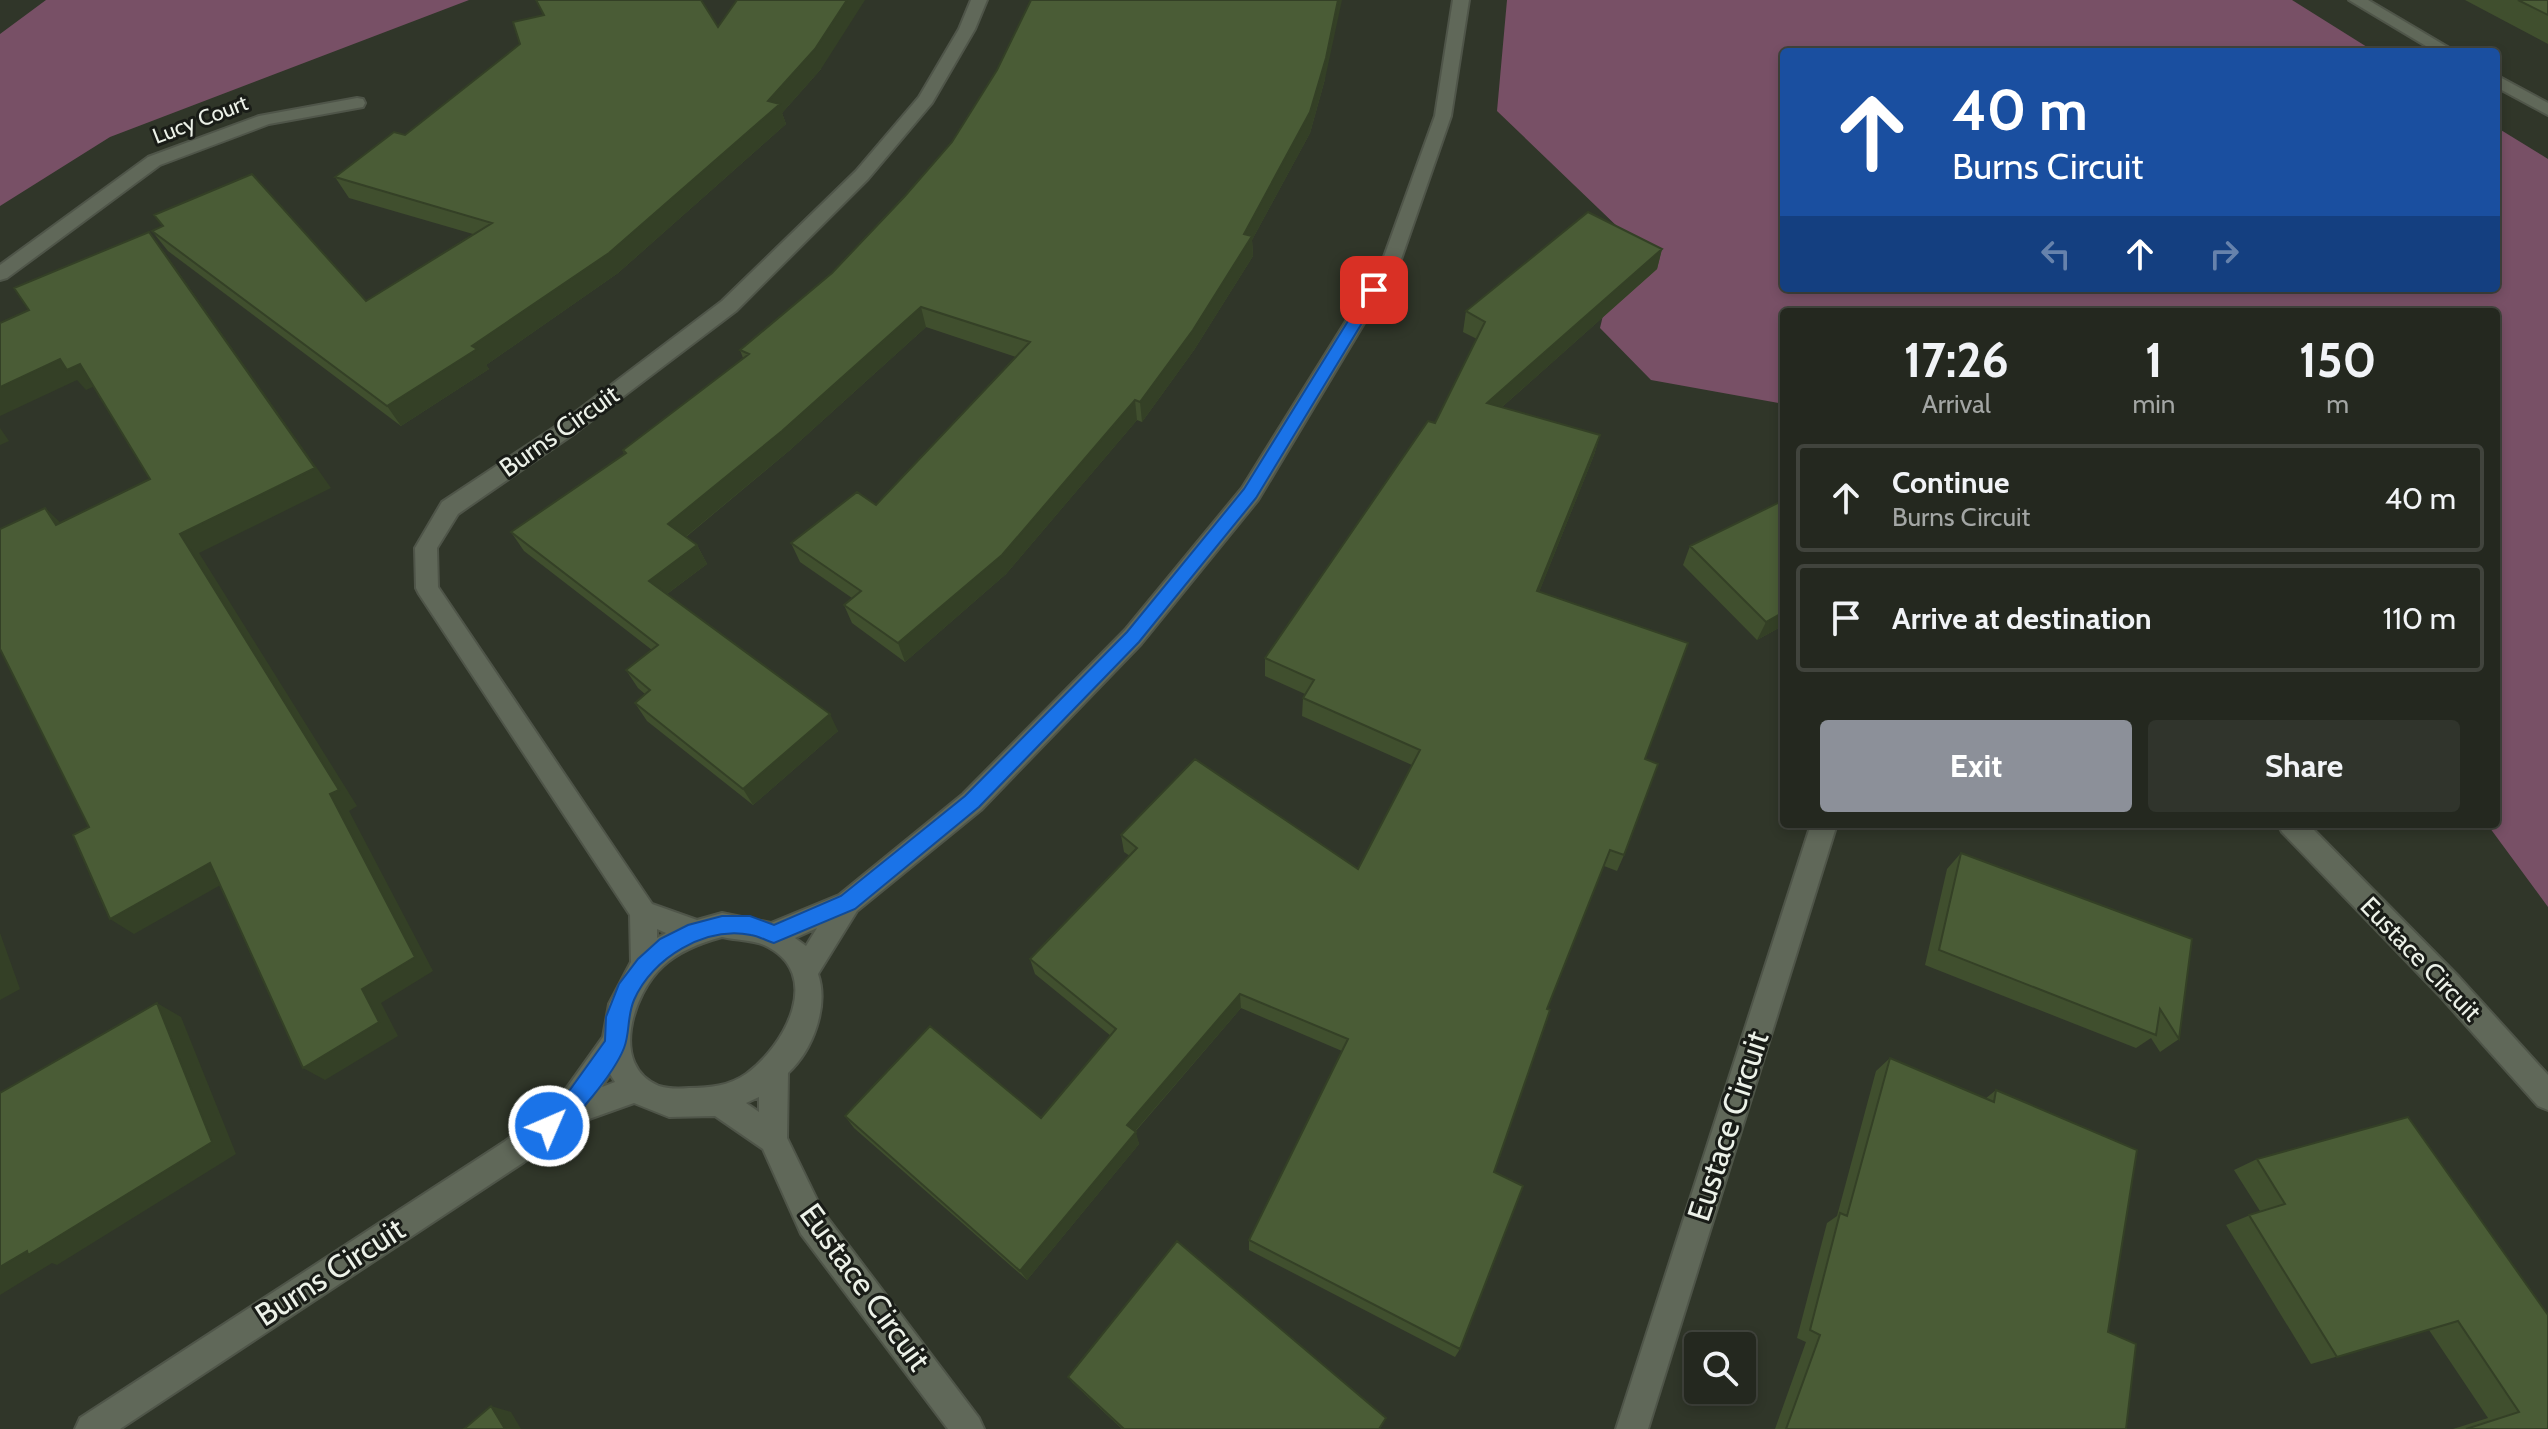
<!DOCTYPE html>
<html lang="en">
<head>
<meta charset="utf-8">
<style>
	body { margin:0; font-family:Cabin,sans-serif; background:#30342c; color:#f1f3f6; height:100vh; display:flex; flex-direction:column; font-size:30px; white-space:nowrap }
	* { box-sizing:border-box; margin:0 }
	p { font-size:26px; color:#a3a6a4 }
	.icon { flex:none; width:44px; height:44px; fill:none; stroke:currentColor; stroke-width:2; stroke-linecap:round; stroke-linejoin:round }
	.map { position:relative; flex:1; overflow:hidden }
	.drawer { position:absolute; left:1780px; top:308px; width:720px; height:520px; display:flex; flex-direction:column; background:#24281f; border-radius:8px; box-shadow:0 4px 12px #0003,0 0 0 2px #41443d }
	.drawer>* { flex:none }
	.hud { position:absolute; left:1780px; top:48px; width:720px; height:244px; border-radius:8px; box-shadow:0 4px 12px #0003,0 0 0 2px #41443d; background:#1a4fa0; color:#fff; overflow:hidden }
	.tools { position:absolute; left:1684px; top:1332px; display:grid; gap:16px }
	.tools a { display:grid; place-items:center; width:72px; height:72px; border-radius:8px; background:#24281f; box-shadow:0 4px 12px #0003,0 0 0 2px #41443d; font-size:40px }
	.pin { position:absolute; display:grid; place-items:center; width:68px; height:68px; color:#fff; margin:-34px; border-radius:16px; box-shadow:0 4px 12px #0006 }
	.me { position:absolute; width:88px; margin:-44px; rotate:45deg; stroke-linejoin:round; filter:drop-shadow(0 0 6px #0008) }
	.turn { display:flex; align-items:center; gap:28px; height:168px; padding:0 40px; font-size:36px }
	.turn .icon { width:104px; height:104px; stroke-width:2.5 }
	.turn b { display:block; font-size:56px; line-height:68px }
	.lanes { display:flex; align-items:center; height:76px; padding:0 40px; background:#0003; justify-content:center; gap:40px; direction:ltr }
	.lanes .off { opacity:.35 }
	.eta { display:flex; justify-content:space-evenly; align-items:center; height:136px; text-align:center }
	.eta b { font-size:48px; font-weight:800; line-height:56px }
	.action { display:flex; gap:16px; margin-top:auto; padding:16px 40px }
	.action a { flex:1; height:92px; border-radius:8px; background:#8c9099; color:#fff; font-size:32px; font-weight:800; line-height:92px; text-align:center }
	.action a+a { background:#30342c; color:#f1f3f6 }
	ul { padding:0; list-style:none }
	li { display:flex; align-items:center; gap:24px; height:108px; margin:0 16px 12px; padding:0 24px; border:4px solid #41443d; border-radius:8px }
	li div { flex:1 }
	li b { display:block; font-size:30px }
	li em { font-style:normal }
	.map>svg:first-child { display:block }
</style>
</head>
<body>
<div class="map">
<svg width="2548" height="1429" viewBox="0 0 2548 1429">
	<rect width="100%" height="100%" fill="#303629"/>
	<!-- forest -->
	<path fill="#785066" d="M46 0H469L110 137 0 206V34Z
		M1507 0H2292L2375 52H1784V288H2496V127L2548 159V907L2487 824H2496V312H1784V404L1651 380 1600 328 1623 232 1497 111Z"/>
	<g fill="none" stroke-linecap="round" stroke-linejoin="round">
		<!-- minor casing -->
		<g stroke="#4f5549" stroke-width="4">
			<path id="minor" d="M971 0H987L975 29 932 103 868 179 736 311 575 433 458 514 437 548 438 587 652 904 697 920 722 913 771 923 839 895 963 794 1125 630 1242 488 1381 265 1435 116 1453 0H1469L1451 116 1399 265 1258 500 1141 644 981 810 857 911 818 974C829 1006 813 1050 788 1073L787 1138 823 1212 979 1418 984 1429H948L801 1234 763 1149 715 1116 669 1117 634 1103 575 1124 524 1162 120 1429H75L80 1418 504 1142 556 1103 603 1037 609 1004 631 962 630 915 419 594 416 588 415 548 442 502 561 423 722 301 856 171 919 97 959 29ZM817 928 806 946 795 938ZM657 929 666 933 657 938ZM722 937C735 940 752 940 764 945 825 973 785 1046 746 1074 729 1086 709 1088 689 1088 678 1089 669 1089 659 1086 609 1066 633 993 663 966 679 951 700 943 722 937ZM610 1074 615 1082 602 1087ZM759 1097V1112L746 1103Z
				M2349 0H2368L2456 52H2436Z
				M2496 75 2548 103V115L2496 87Z
				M357 98 363 99 365 103 363 107 269 124 160 165 7 278 0 280V265L148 157 259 116Z
				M1811 824H1837L1648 1429H1616Z
				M2278 824H2308L2459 977 2548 1075V1110L2538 1106 2439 995 2282 832Z"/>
		</g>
		<!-- minor -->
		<use href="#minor" fill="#606859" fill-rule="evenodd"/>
	</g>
	<!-- wall -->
	<path fill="#404f2e" d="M536 0H701L718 27 821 69 782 113 786 124 618 273 486 365 489 369 401 426 168 251 152 231 366 301 473 234 349 198 335 177 405 135 520 44 543 15Z
		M2465 0H2548V44Z
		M1325 79 1310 133 1252 240 1253 256 1194 350 1142 422 1137 420 1006 574 905 662 852 623 844 605 852 598 800 562 791 543 876 505 1016 357 926 327 790 450 686 537 697 545 707 564 667 594 838 731 753 805 647 721 635 703 645 694 638 688 626 670 652 650 524 551 511 532 624 454 623 450 743 358 740 350 832 273Z
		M1662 249 1657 269 1502 407 1600 435 1594 455 1539 592 1645 759 1624 855 1617 871 1604 866 1547 1009 1494 1172 1460 1349 1455 1357 1249 1250V1240L1342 1051 1241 1008 1135 1132 1139 1144 1027 1280 854 1128 845 1116 1041 1118 1111 1036 1035 974 1030 959 1130 856 1124 852 1121 835 1358 869 1412 765 1302 716 1303 698 1305 694 1265 676V658L1435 423 1477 339 1463 332 1466 311Z
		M1690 546 1784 625 1757 640 1683 565Z
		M1961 853 2192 939 2179 1039 2160 1052 2151 1038 2136 1048 1925 965 1947 869Z
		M1890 1058 1985 1099 1996 1090 2108 1332 2126 1429H1775L1806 1342 1797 1338 1827 1223 1837 1216 1876 1071Z
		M2408 1117 2548 1429H2453L2488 1418 2429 1330 2311 1364 2226 1225 2260 1211 2234 1170 2257 1159Z
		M1068 1377 1386 1418 1380 1429H1122L1073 1383Z"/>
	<!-- shaded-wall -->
	<path fill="#344026" d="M847 0H865L821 69 782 113 786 124 618 273 486 365 489 369 401 426 387 406 472 346Z
		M1338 0H1342L1325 79 1310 133 1252 240 1253 256 1194 350 1142 422 1140 402Z
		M149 232 165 253 331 488 199 553 357 806 349 811 433 971 381 1003 398 1036 325 1080 303 1068 362 989 180 534Z
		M1662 249 1657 269 1484 423 1487 403Z
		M921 307 926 327 790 450 678 543 668 524Z
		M60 359 80 364 99 384 86 390 77 380 0 416V387Z
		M1135 400 1137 420 1006 574 905 662 898 643Z
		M0 428 9 441 0 445Z
		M1600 435 1594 455 1532 610 1537 591Z
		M45 508 65 527 56 525Z
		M697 545 707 564 660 599 649 581Z
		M1784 612V625L1757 640 1766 622Z
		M830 714 838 731 753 805 743 789Z
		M210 863 231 879 134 934 110 919Z
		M0 933 20 989 0 1000Z
		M1240 994 1241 1008 1130 1137 1127 1125Z
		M157 1003 181 1017 236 1154 57 1265 52 1263 0 1295V1267L27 1251Z
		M1136 1132 1139 1144 1027 1280 1020 1271Z
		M491 1406 511 1412 521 1429H505Z"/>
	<!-- building -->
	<path fill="#4a5c36" stroke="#344026" stroke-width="2" d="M536 0H701L718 27 737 0H847L815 49 768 101 780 104 609 253 472 346 477 349 387 406 152 231 163 226 154 215 252 174 366 301 492 223 335 177 394 132 405 135 520 44 513 22 544 15Z
		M1031 0H1338L1326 58 1310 112 1244 234 1252 236 1193 330 1140 402 1135 400 1002 555 898 643 844 605 861 591 791 543 857 492 876 505 1030 342 921 307 782 431 668 524 697 545 649 581 830 714 743 789 635 703 650 690 626 670 658 645 511 532 626 453 623 450 749 354 740 350 832 273 905 196 952 142 997 70Z
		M2518 0H2548V15Z
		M1588 212 1662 249 1487 403 1600 435 1537 591 1688 643 1645 759 1658 764 1624 855 1610 850 1547 1009 1550 1010 1494 1172 1523 1186 1460 1349 1249 1240 1348 1039 1240 994 1127 1125 1136 1132 1020 1271 845 1116 930 1026 1041 1118 1116 1029 1030 959 1137 848 1121 835 1195 759 1358 869 1420 750 1303 698 1314 680 1265 658 1428 421 1435 423 1485 322 1466 311Z
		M149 232 315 468 180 534 339 790 330 794 415 957 362 989 379 1022 303 1068 210 863 110 919 73 835 89 827 0 649V529L45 508 56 525 150 479 80 364 67 370 60 359 0 387V323L29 310 14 288Z
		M1784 500V612L1766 622 1690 546Z
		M1961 853 2192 939 2179 1039 2160 1009 2156 1035 1939 950Z
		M157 1003 212 1142 28 1255 27 1251 0 1267V1093Z
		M1890 1058 1994 1102 1996 1090 2137 1150 2108 1332 2136 1344 2126 1429H1786L1820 1335 1810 1330 1840 1213 1847 1216Z
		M2408 1117 2548 1315V1429H2466L2519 1412 2458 1321 2337 1357 2249 1215 2285 1204 2257 1159Z
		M1177 1241 1386 1418 1379 1429H1124L1068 1377Z
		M491 1406 505 1429H464Z"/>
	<!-- route -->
	<path fill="#1a73e8" stroke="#114b97" stroke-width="2" d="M1374 285 1382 290 1256 498 1139 642 979 807 855 909 774 943C767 941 758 936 751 935 705 926 652 958 634 1000 627 1016 630 1033 624 1048 615 1071 572 1127 549 1136L541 1133 538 1126 541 1118 559 1105 605 1041 606 1017 619 984 638 959 660 939 688 925 722 916H750L774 925 841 896 965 796 1127 632 1244 489 1369 287Z"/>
	<g text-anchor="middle" stroke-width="6" stroke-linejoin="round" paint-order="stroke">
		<!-- far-street labels -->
		<g font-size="22" fill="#ecf1e8" stroke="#191c17">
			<text transform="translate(200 119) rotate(-21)" y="8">Lucy Court</text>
		</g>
		<!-- street labels -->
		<g font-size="26" fill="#ecf1e8" stroke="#191c17">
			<text transform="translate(559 431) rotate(-35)" y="9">Burns Circuit</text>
			<text transform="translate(2421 959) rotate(46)" y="9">Eustace Circuit</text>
		</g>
		<!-- near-street labels -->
		<g font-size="32" fill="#ecf1e8" stroke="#191c17">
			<text transform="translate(1728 1126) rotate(-72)" y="11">Eustace Circuit</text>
			<text transform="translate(330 1272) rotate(-33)" y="11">Burns Circuit</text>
			<text transform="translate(865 1287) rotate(54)" y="11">Eustace Circuit</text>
		</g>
	</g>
</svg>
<div class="tools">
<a><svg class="icon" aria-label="search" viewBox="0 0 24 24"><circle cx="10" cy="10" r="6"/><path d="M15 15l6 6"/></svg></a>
</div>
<div class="pin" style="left:1374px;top:290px;background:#d93025"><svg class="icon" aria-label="arrive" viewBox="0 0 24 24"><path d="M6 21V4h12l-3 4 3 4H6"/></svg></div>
<svg class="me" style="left:549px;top:1126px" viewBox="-20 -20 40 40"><circle r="17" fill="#1a73e8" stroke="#fff" stroke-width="3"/><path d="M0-11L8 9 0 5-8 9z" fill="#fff"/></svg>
<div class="hud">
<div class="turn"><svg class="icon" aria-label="ahead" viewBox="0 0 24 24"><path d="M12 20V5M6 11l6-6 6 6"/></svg><div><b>40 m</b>Burns Circuit</div></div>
<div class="lanes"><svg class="icon off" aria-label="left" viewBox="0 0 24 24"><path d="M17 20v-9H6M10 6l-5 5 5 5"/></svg><svg class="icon" aria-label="ahead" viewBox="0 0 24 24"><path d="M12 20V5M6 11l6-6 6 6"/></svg><svg class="icon off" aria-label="right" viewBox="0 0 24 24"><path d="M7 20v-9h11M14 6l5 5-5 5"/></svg></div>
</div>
<section class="drawer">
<div class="eta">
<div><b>17:26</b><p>Arrival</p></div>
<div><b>1</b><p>min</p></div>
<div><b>150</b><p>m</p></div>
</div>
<ul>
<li><svg class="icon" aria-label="ahead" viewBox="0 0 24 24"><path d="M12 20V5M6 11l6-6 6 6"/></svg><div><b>Continue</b><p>Burns Circuit</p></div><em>40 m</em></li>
<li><svg class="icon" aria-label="arrive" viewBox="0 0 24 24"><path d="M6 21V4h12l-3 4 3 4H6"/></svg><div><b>Arrive at destination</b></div><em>110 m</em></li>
</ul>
<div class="action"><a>Exit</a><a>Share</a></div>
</section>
</div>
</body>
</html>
